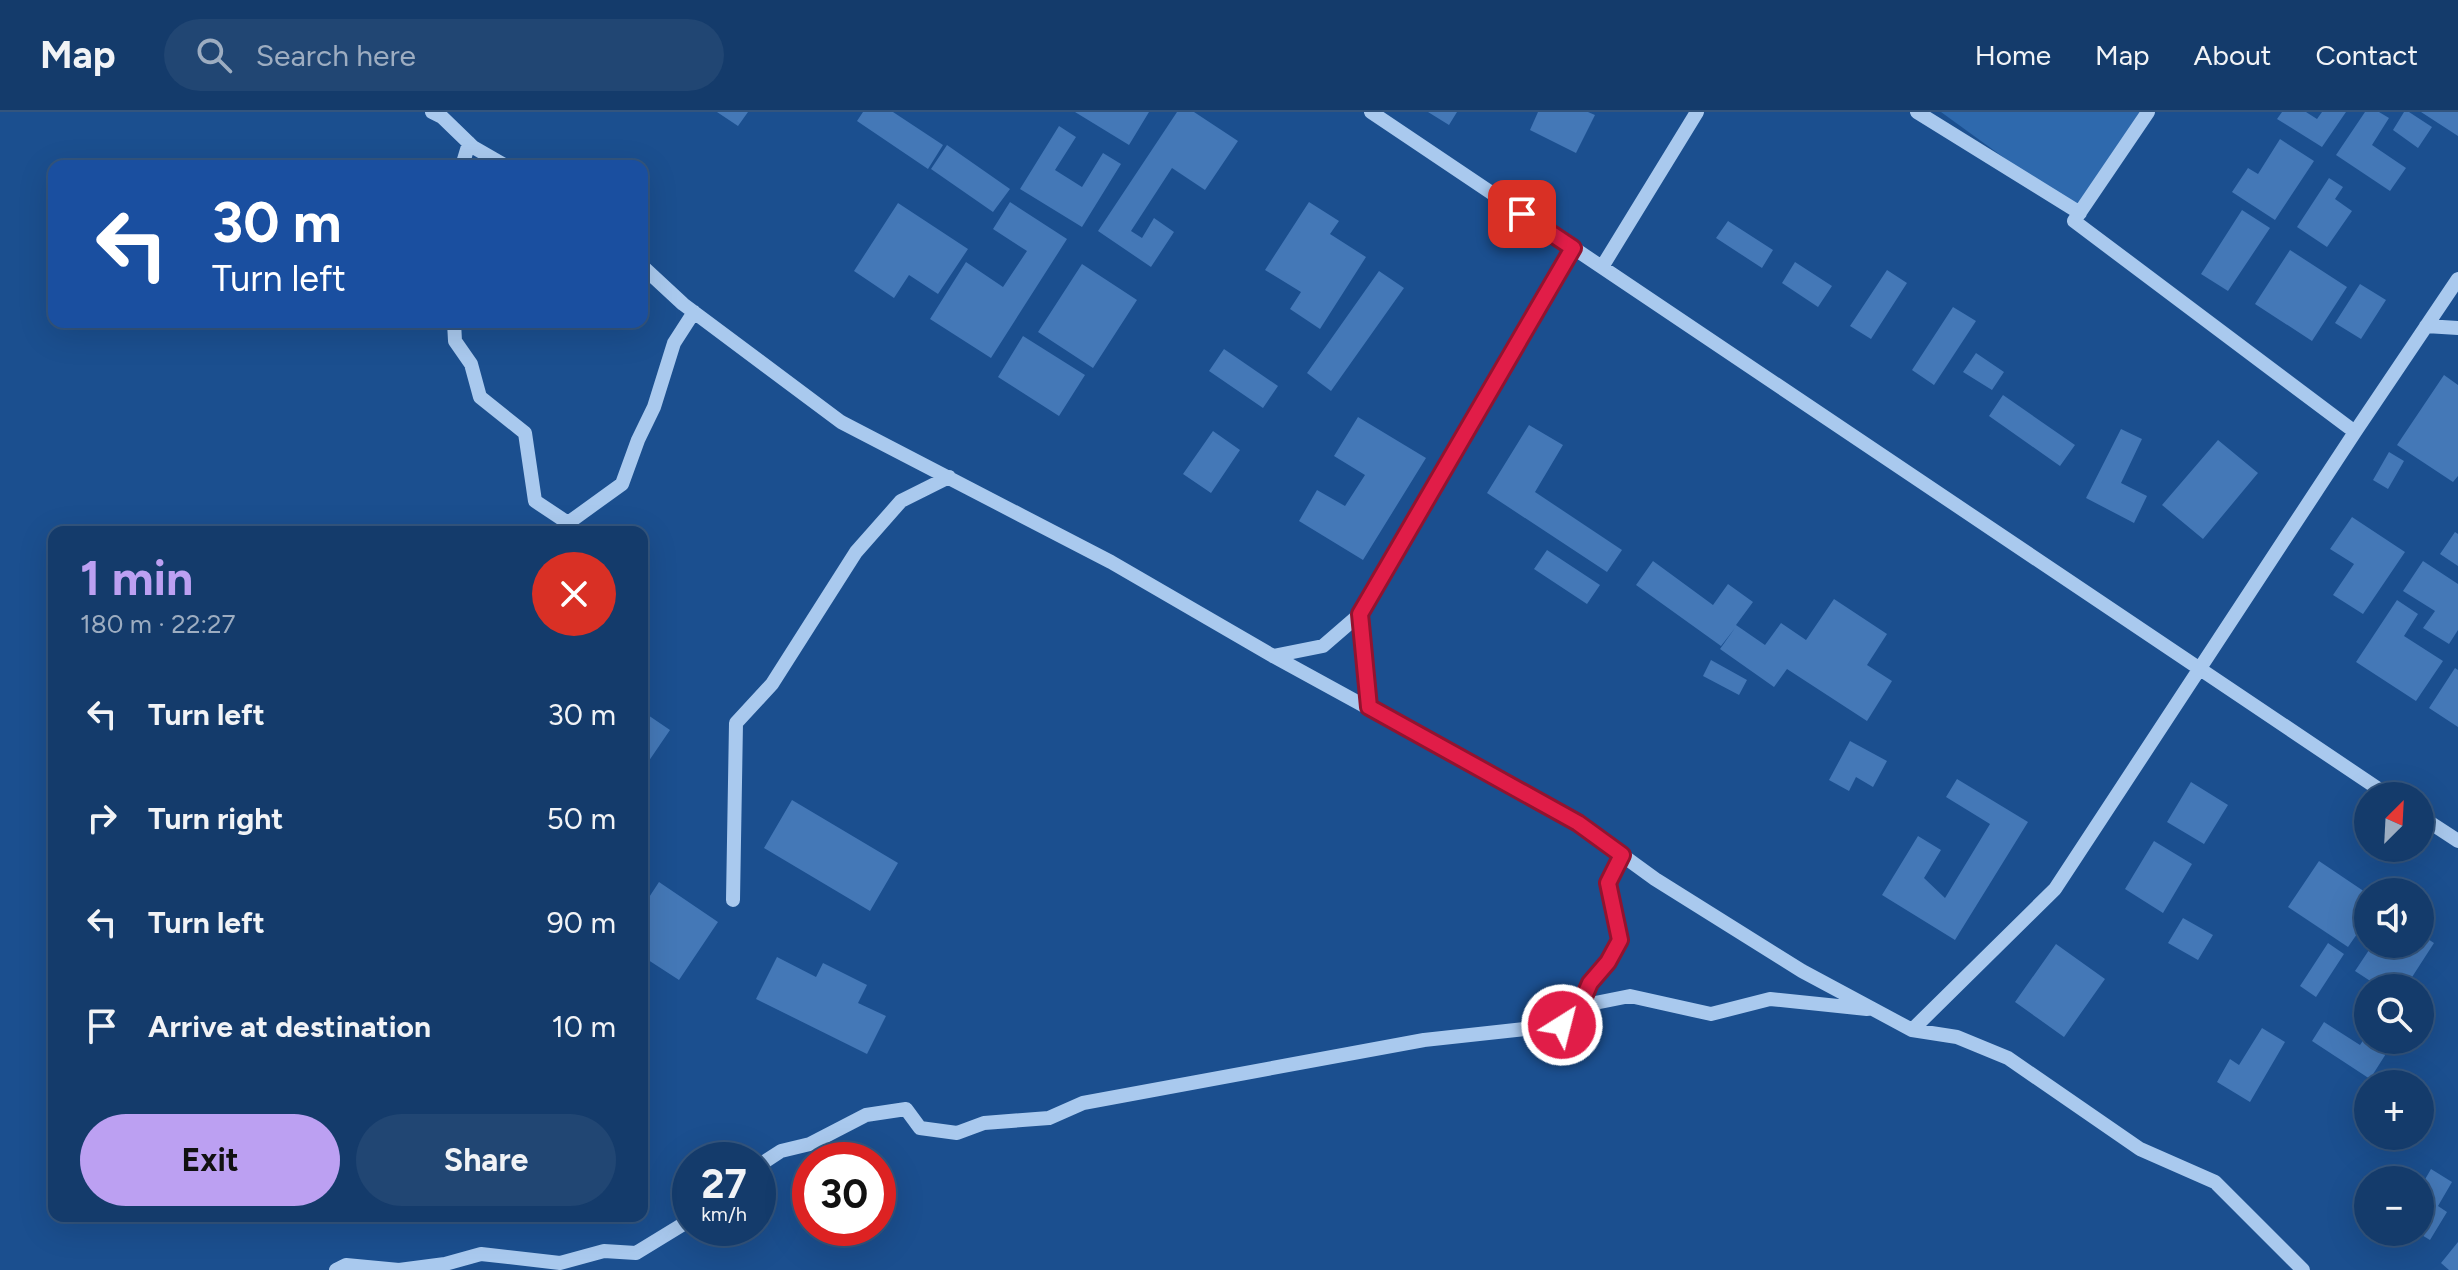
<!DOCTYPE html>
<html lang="en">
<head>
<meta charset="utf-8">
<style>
	body { margin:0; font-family:Figtree,sans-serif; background:#214673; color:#f1f3f6; height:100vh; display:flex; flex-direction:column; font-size:30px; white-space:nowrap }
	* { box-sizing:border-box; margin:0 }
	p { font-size:26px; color:#9dadc1 }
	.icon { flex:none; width:44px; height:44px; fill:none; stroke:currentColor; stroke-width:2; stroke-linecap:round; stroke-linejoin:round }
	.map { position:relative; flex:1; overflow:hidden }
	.panel { position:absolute; left:48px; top:414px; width:600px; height:696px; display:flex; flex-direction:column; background:#143b6b; border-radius:16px; box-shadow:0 8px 32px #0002,0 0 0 2px #33557e }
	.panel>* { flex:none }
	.guide { position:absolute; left:48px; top:48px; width:600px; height:168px; border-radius:16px; box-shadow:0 8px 32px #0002,0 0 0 2px #33557e; background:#1a4fa0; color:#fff; overflow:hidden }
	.needle { width:52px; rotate:24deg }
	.buttons { position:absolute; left:2354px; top:670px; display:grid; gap:16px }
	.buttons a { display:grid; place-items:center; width:80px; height:80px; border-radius:50%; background:#143b6b; box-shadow:0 8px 32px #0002,0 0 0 2px #33557e; font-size:40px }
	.speed { position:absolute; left:672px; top:1030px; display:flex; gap:16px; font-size:40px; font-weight:700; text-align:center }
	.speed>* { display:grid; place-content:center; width:104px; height:104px; border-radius:50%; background:#143b6b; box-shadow:0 8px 32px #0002,0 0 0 2px #33557e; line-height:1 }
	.speed small { font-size:20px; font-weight:400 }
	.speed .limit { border:12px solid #d22; background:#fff; color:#111 }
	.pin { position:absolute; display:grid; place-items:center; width:68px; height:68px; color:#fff; margin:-34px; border-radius:16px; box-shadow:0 4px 12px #0006 }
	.me { position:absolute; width:88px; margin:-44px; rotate:36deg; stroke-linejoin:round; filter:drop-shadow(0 0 6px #0008) }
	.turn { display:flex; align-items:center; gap:28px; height:168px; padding:0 32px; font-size:36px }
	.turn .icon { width:104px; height:104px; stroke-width:2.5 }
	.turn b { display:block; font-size:56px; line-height:68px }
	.round { display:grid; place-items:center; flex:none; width:84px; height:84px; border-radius:42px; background:#214673 }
	.overview { display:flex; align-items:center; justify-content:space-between; height:136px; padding:0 32px }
	h1 { font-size:48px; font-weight:700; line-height:60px; color:#bca0f2 }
	.primary-button { display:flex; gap:16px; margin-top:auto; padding:16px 32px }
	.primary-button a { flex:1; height:92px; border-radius:48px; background:#bca0f2; color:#111; font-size:32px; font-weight:700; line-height:92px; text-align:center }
	.primary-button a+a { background:#214673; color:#f1f3f6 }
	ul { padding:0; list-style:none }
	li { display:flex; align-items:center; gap:24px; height:104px; padding:0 32px }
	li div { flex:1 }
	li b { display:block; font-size:30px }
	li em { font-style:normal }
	header { display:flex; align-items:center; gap:48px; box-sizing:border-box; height:112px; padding:0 40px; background:#143b6b; border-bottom:2px solid #33557e }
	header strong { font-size:38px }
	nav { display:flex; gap:44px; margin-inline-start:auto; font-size:28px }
	.search { width:560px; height:72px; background:#214673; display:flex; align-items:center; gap:20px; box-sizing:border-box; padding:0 28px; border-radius:44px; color:#9dadc1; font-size:30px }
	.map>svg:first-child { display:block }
</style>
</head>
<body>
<header>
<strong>Map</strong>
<div class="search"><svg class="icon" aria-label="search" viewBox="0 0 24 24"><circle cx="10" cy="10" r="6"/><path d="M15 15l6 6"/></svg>Search here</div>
<nav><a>Home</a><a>Map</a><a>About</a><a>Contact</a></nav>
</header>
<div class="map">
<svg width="2458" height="1158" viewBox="0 0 2458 1158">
	<rect width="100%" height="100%" fill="#1b4f8f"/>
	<!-- green -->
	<path fill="#2e69ad" d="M1941 0H2141L2080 101Z"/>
	<!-- building -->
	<path fill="#4478b7" d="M717 0H748L738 14Z
		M863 0H893L943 33 928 57 857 9Z
		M1075 0H1149L1129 33Z
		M1177 0H1194L1238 29 1205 78 1172 56 1131 119 1142 126 1154 106 1174 120 1151 155 1098 119Z
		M1428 0H1457L1449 13Z
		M1538 0H1588L1595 3 1576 41 1530 18Z
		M2282 0H2306L2317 7 2322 0H2346L2322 35 2277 7Z
		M2365 0H2379L2389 6 2372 33 2406 56 2390 79 2336 43Z
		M2404 0H2409L2432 15 2418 36 2393 18Z
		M2421 0H2458V24Z
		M1059 14 1076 25 1055 58 1082 75 1103 41 1121 52 1082 115 1020 77Z
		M2280 27 2314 49 2275 108 2232 80 2248 56 2258 62Z
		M947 33 1010 77 993 100 931 57Z
		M2329 66 2343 75 2335 87 2352 99 2327 135 2297 115Z
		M1010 90 1067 127 991 246 930 207 966 150 1003 175 1027 139 993 117Z
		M1309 90 1339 109 1330 122 1366 145 1320 217 1290 197 1301 180 1265 158Z
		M898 91 968 137 938 182 909 163 894 186 854 159Z
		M2242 98 2270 116 2228 179 2201 162Z
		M1728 109 1773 138 1762 156 1716 126Z
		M2290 138 2347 175 2312 229 2255 192Z
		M1795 150 1832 174 1818 195 1782 171Z
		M1082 152 1137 188 1093 256 1038 220Z
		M1887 158 1907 171 1871 227 1850 214Z
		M1379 159 1404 176 1331 279 1307 261Z
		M2360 172 2386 188 2361 227 2335 211Z
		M1953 195 1976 209 1934 273 1912 258Z
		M1023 224 1085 263 1059 304 998 265Z
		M1224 237 1278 274 1263 296 1209 259Z
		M1976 241 2004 260 1992 278 1963 260Z
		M2444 263 2458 273V364L2453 370 2397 333Z
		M2003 283 2075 333 2060 354 1989 304Z
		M1358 305 1426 346 1363 448 1299 409 1317 378 1345 394 1365 363 1334 344Z
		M1529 313 1563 333 1535 380 1622 438 1607 460 1487 381Z
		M2121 317 2142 327 2121 371 2147 384 2134 411 2086 386Z
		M1213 319 1240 338 1211 381 1183 362Z
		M2218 328 2258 361 2203 427 2162 393Z
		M2389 340 2404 349 2388 377 2373 368Z
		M2352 405 2405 440 2363 502 2333 483 2354 452 2330 437Z
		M2455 420 2458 422V454L2440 442Z
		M1547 438 1600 473 1587 492 1534 457Z
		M1653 449 1713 493 1728 472 1753 490 1736 513 1765 533 1781 511 1806 528 1834 487 1887 522 1867 553 1892 569 1867 609 1787 557 1774 575 1720 537 1735 516 1721 534 1636 473Z
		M2423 449 2458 472V518L2449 532 2423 516 2435 499 2403 479Z
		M2397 488 2418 502 2404 524 2443 549 2416 589 2356 550Z
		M1711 548 1747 568 1739 583 1703 564Z
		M2455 556 2458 558V615L2429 596Z
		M642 599 670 618 642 659Z
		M1850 629 1887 649 1873 675 1856 665 1849 679 1829 668Z
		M1957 667 2028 710 1955 828 1882 783 1918 724 1941 738 1924 766 1945 786 1990 712 1946 685Z
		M2191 670 2228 693 2204 732 2167 710Z
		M792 688 898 751 870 799 764 736Z
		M2154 729 2192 752 2163 801 2125 777Z
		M2319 749 2368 782V806L2348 835 2288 795Z
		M659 770 718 810 679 868 642 844V796Z
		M2183 806 2213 823 2198 848 2168 831Z
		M2420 822 2434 831 2405 876H2381L2355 859 2373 832H2420Z
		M2328 831 2344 842 2316 885 2300 874Z
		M2056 832 2105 867 2064 925 2015 890Z
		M777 845 816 865 823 851 867 873 858 891 886 904 867 942 756 887Z
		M2324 910 2360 933 2368 921V928H2376L2389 937 2370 967 2312 929Z
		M2262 916 2285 930 2250 990 2217 970 2230 947 2239 953Z
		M2431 1057 2452 1070 2438 1094 2447 1100 2430 1128 2420 1122V1076Z
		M2458 1130V1158H2449L2441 1151Z"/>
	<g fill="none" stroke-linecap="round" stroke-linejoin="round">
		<!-- minor -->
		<path stroke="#a9c9ee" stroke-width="14" d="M432 0 442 5 473 35 506 54
			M1371 0 2389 684
			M1917 0 2080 101
			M2148 0 2074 109 2355 320
			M462 54 469 31
			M642 154 683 192 841 310 1111 450 1273 544 1578 711 1655 767 1802 859 1912 918 1957 925 2008 946 2140 1037 2215 1070 2303 1158
			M1602 155 1697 0
			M454 210 455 229 471 252 480 285 525 321 535 389 568 411
			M2426 214 2458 216
			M567 420 568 411 622 372 638 328 654 295 674 231 694 200
			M1360 502 1369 595
			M1273 544 1323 534 1360 502 1573 136
			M2420 704 2458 729
			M733 788 736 611 772 572 856 440 901 389 949 365
			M1577 900 1590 871 1608 850 1620 828 1608 771 1622 743
			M1912 918 2055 777 2355 320 2458 167
			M758 1054 781 1039 810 1032 866 1003 906 997 920 1016 957 1021 984 1011 1049 1006 1083 991 1424 928 1562 913 1585 893 1630 884 1711 902 1770 887 1867 897
			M336 1158 346 1153 399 1158 445 1152 481 1142 560 1151 604 1139 636 1141 690 1108"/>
	</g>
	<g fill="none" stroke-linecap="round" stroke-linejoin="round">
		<!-- route casing -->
		<g stroke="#92132f" stroke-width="20">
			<path id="route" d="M1522 102 1573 136 1360 502 1369 595 1578 711 1622 743 1608 771 1620 828 1608 850 1590 871 1577 901 1562 913"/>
		</g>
		<!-- route -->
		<use href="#route" stroke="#e11d48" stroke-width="14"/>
	</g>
</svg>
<div class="buttons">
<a><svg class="needle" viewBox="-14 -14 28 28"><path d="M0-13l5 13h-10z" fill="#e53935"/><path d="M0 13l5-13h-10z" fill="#9dadc1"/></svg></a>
<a><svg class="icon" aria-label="sound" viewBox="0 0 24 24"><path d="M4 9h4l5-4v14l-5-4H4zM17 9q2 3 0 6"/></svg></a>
<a><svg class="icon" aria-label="search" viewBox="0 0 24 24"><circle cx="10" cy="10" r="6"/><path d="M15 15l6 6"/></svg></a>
<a>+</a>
<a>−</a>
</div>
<div class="speed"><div>27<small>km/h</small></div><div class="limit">30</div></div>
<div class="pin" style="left:1522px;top:102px;background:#d93025"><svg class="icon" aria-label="arrive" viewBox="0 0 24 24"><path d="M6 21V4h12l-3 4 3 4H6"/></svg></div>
<svg class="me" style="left:1562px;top:913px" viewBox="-20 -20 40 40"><circle r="17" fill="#e11d48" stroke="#fff" stroke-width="3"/><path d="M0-11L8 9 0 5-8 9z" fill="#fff"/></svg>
<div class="guide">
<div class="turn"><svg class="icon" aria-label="left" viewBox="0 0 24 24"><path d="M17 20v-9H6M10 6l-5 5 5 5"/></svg><div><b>30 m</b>Turn left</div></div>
</div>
<section class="panel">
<div class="overview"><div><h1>1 min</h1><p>180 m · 22:27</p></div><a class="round" style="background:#d93025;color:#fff"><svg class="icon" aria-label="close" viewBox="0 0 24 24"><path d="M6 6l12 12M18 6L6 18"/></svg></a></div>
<ul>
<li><svg class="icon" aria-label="left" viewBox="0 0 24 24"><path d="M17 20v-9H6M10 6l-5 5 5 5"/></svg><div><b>Turn left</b></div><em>30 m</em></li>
<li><svg class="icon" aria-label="right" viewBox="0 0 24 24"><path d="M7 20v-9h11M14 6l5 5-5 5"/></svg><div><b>Turn right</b></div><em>50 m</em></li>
<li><svg class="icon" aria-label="left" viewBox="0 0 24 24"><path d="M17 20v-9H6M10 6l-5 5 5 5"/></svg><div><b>Turn left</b></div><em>90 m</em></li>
<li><svg class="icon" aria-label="arrive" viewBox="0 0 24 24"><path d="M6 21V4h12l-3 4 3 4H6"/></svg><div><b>Arrive at destination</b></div><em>10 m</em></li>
</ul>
<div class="primary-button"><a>Exit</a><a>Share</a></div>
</section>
</div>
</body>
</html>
